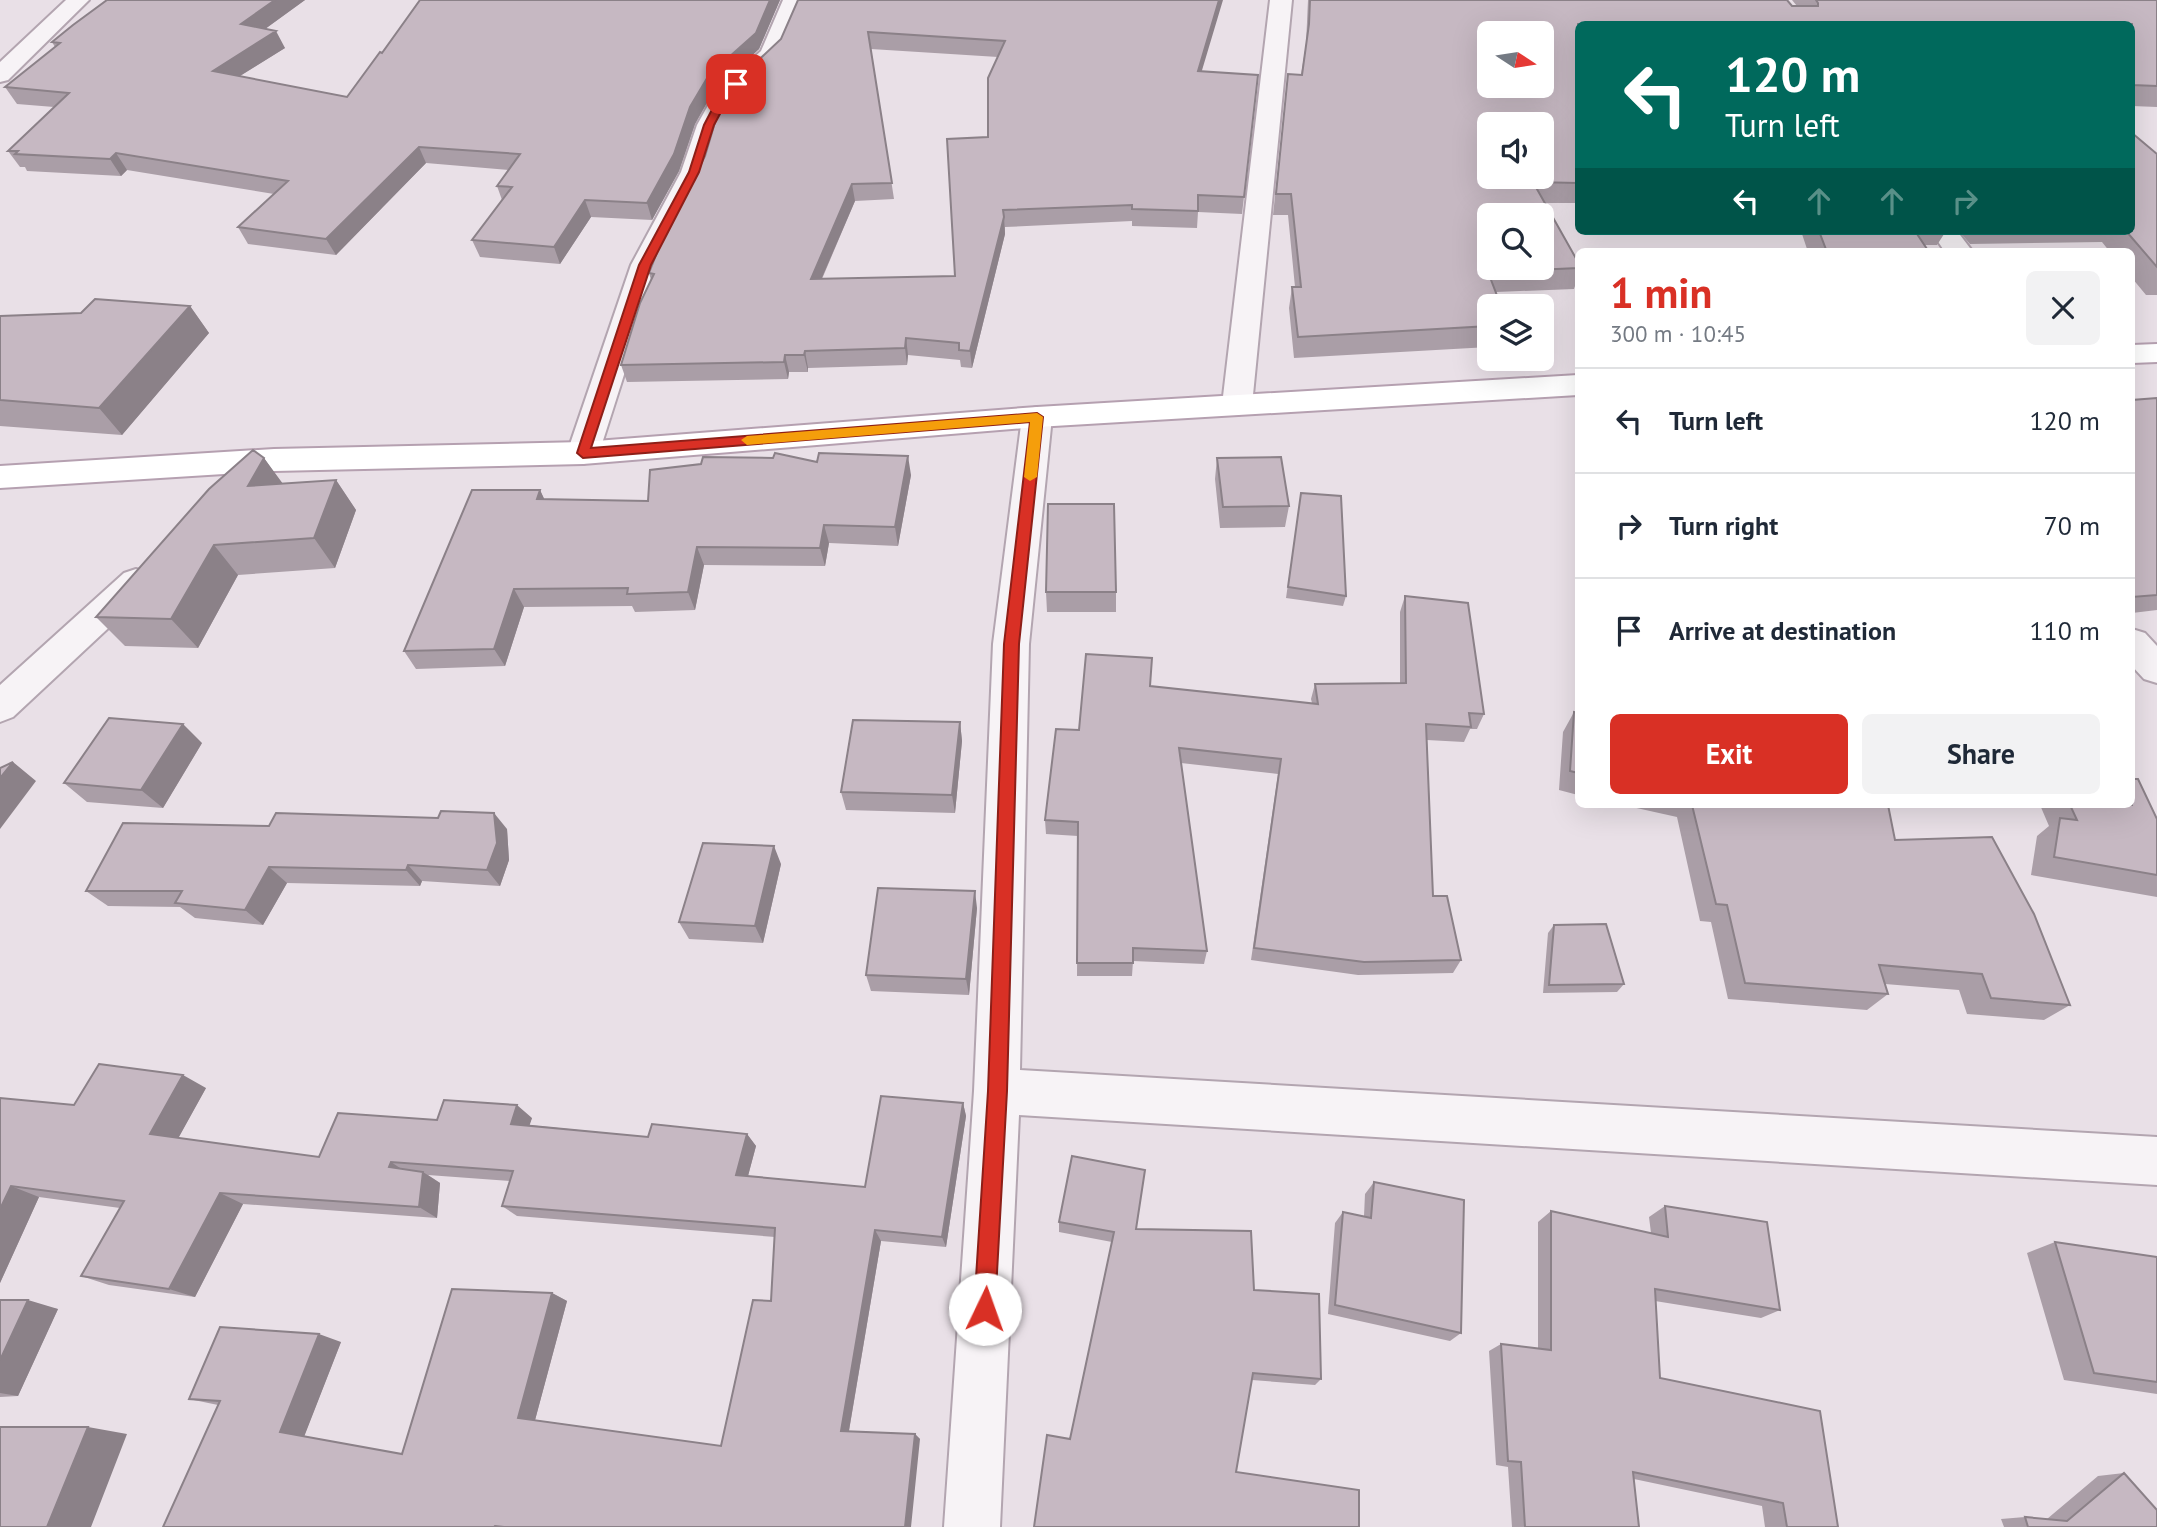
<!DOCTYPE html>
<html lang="en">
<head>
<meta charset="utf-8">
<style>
	body { margin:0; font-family:"PT Sans",sans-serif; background:#f2f2f3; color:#1f2937; height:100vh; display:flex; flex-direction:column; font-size:26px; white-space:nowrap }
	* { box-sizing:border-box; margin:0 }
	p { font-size:23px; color:#747a83 }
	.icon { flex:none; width:38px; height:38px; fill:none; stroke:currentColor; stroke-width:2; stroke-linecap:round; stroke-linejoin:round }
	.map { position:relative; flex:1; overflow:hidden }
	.side { position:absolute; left:1575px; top:248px; width:560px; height:560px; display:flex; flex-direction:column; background:#fff; border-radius:10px; box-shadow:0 7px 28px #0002 }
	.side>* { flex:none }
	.banner { position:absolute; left:1575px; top:21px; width:560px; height:214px; border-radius:10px; box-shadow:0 7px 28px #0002; background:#00695c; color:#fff; overflow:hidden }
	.needle { width:46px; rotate:102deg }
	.controls { position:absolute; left:1477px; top:21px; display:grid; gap:14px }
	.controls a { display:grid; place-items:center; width:77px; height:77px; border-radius:10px; background:#fff; box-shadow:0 7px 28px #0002; font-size:35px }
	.pin { position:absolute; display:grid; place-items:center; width:60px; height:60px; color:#fff; margin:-30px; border-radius:14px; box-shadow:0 4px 10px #0006 }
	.me { position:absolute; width:77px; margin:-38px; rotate:3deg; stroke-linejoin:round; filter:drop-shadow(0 0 5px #0008) }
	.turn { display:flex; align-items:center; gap:24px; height:147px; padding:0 35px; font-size:32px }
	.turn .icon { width:91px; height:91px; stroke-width:2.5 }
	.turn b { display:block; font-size:49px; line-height:60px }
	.lanes { display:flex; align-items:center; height:66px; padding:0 35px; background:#0003; justify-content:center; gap:35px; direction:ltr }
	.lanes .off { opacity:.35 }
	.round { display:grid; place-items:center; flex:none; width:74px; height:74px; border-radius:10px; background:#f2f2f3 }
	.head { display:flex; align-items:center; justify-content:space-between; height:119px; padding:0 35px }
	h1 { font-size:42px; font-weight:600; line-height:52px; color:#d93025 }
	.action { display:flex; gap:14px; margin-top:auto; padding:14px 35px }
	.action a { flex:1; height:80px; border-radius:10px; background:#d93025; color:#fff; font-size:28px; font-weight:600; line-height:80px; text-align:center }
	.action a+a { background:#f2f2f3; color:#1f2937 }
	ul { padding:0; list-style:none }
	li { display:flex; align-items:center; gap:21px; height:105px; padding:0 35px; border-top:2px solid #e0e1e3 }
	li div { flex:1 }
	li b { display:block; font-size:26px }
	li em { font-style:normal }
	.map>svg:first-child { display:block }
</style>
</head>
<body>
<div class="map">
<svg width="2157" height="1527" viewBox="0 0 2157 1527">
	<rect width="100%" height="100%" fill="#e9e0e7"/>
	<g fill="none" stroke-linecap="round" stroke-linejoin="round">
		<!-- minor casing -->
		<g stroke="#b3a5b0" stroke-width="4">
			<path id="minor" d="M66 0H89L8 80 0 82V62Z
				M783 0H805L782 54 733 101 721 125 707 172 659 265 599 453 594 460 583 464 572 460 567 453 631 265 681 172 697 125 715 93 761 51Z
				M1270 0H1292L1252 405 1248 412 1237 415 1226 412 1222 405Z
				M1931 231H1957L1973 252H1945Z
				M1037 407 1048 410 1052 417 1029 644 1020 1070 2157 1137V1185L1019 1115 1000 1527H944L974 1091 993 644 1022 417 1026 410Z
				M136 569 148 573 153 582 148 591 13 717 0 722V685L124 573Z
				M2132 629 2145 633 2157 646V683L2144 679 2132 666Z"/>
		</g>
		<!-- major casing -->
		<g stroke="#b5a0b0" stroke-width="4">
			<path id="major" d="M2157 344V362L2132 363V345Z
				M1578 375V395L1037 427 583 464 274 471 0 488V466L274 449 583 442 1037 407Z"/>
		</g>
		<!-- minor -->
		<use href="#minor" fill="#f7f3f6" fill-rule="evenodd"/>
		<!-- major -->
		<use href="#major" fill="#fff" fill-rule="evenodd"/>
	</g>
	<!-- wall -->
	<path fill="#aa9ea7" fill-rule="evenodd" d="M107 0H305L265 29 285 48 240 76 347 97 382 53 420 0H780L759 49 713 92 695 124 679 171 652 220 591 217 560 264 480 257 472 240 502 200 497 186 509 170 426 163 336 255 248 244 238 227 274 194 127 170 121 176 27 171 25 167H20L8 151 54 107 17 104 5 87 55 47 52 42Z
		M798 0 1202 71 1258 75 1242 214 1198 212 1197 228 1132 226V221L1005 227V234L972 368 961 367 960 360 908 355 907 365 808 368V372H789L788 379 627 382 621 365 651 280 649 273 781 39ZM871 49 998 57 988 137 955 276 822 279 855 201 894 199Z
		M1308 0H1787L1792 6H1797L1792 0H2157V107L2132 106V24H1578V203H1545L1578 262V277L1574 289 1496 292 1489 306V347L1294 358 1289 308 1292 287H1295L1288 215H1273L1288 74 1301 75 1306 44Z
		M2157 154V295H2146L2132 278V252H2110L2102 242 1970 244 1959 231H2132Z
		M1801 231H1946L1937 245H1924L1929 252H1808Z
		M190 306 209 333 122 435 0 426V316L81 313Z
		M2157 398V610L2132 613V400Z
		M264 458 282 484 336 480 356 510 335 568 238 575 198 648 125 646 96 617Z
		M1217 458 1289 506 1285 527 1220 528 1215 479Z
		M817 462 911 475 898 546 829 543 825 566 704 565 695 610 635 612 632 606 524 607 505 666 416 669 404 651 540 490 544 499 648 501Z
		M1301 493 1346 596 1343 606 1286 598Z
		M1046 592H1116V612H1047Z
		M1405 596 1484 714 1477 729H1470L1464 742 1427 740 1433 896 1461 960 1453 973 1358 975 1251 960 1278 774 1181 763 1207 951 1204 964 1133 961 1132 976H1077L1078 836 1046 834 1045 820 1079 730 1312 703 1311 699 1315 684 1400 683V612Z
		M1574 712 1578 713V795L1559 790 1563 732Z
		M960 722 962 741 955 813 846 810 841 792Z
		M202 743 163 808 87 802 64 783Z
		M1623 805H1888L1895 840 2070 1005 2044 1020 1967 1014 1959 990 1885 984 1888 994 1867 1010 1728 999 1711 922 1700 921 1677 817Z
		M2040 805H2132L2157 819V897L2031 875 2037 836 2049 826Z
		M507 829 509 860 500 886 422 881 420 886 287 883 263 925 195 918 180 907 108 906 86 891Z
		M781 864 763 943 689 939 679 922Z
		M977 908 969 995 871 991 866 975Z
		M1554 925 1624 984 1617 992 1543 993 1548 933Z
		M206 1088 178 1138 319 1157 437 1120 532 1118 529 1125 648 1137 747 1134 756 1146 748 1176 865 1187 963 1103 966 1116 946 1247 881 1241 849 1431 915 1434 920 1439 163 1527 218 1405 189 1399 341 1342 304 1436 402 1454 552 1293 567 1301 535 1420 721 1446 771 1301 775 1237 517 1216 502 1206 510 1181 428 1175 440 1183 437 1218 243 1204 195 1297 109 1285 81 1276 120 1208 39 1197 0 1283V1098L74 1105Z
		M1374 1182 1461 1333 1450 1341 1328 1314 1335 1223 1343 1212 1364 1216 1365 1194Z
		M1665 1206 1780 1310 1761 1318 1655 1301 1660 1378 1838 1527H1765L1762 1506 1634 1479 1639 1527H1512L1508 1467 1496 1465 1489 1351 1501 1344 1538 1349V1222L1551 1211 1651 1233 1649 1217Z
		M1059 1222 1136 1229 1254 1290 1321 1379 1315 1385 1252 1380 1236 1472 1070 1439 1112 1242 1059 1232Z
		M2055 1242 2157 1257V1394L2064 1380 2027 1253Z
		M0 1300 58 1309 18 1396 0 1397Z
		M2124 1473 2157 1527H2004L2001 1519 2025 1517 2047 1519 2098 1476Z"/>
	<!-- shaded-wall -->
	<path fill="#8b8188" d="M275 0H305L250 40 241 24Z
		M770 0H780L759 49 713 92 695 124 679 171 652 220 647 203 690 107 709 75Z
		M1219 0H1223L1197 87 1198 71Z
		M276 31 285 48 222 87 213 71Z
		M419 147 426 163 336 255 326 239Z
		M116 153 127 170 121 176 110 159Z
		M852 184 855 201 814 296 811 279Z
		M585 200 591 217 560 264 554 247Z
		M1004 217 1005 234 972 368 970 351Z
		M190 306 209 333 122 435 99 408Z
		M906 338 908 355 907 365 905 348Z
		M805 351 808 368V372L804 355Z
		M785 355 789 372 788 379 784 362Z
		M908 456 911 475 898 546 895 527Z
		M264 458 286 488 248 486Z
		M336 480 356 510 335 568 314 538Z
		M540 490 549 509 537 499Z
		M824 525 829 543 825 566 820 548Z
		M214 545 238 575 198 648 171 619Z
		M697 547 704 565 695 610 688 592Z
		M514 589 524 607 505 666 494 649Z
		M960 722 962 741 955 813 952 795Z
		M183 724 202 743 163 808 141 790Z
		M13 762 36 781 0 829V778Z
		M494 813 507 829 509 860 500 886 487 870Z
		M774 846 781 864 763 943 755 926Z
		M408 865 422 881 420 886 406 870Z
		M269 867 287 883 263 925 245 910Z
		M975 891 977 908 969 995 966 979Z
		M183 1075 206 1088 174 1146 150 1134Z
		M963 1103 966 1116 946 1247 942 1237Z
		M517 1105 532 1118 526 1136 511 1124Z
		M747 1134 756 1146 745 1187 736 1175Z
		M391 1162 409 1174 389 1167Z
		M423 1172 440 1183 437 1218 419 1207Z
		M11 1186 39 1197 0 1283V1209Z
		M220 1193 243 1204 195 1297 169 1289Z
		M875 1230 881 1241 848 1436 841 1431Z
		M552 1293 567 1301 534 1424 518 1418Z
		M28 1300 58 1309 18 1396 0 1393V1360Z
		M319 1334 341 1342 304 1437 280 1432Z
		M88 1427 127 1434 91 1527H47Z
		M915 1434 920 1439 911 1527H905Z"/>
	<!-- building -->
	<path fill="#c6b8c2" stroke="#8b8188" stroke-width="2" fill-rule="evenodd" d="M107 0H275L241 24 276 31 213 71 347 97 380 52 382 53 420 0H770L756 33 709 75 690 107 674 154 647 203 585 200 554 247 472 240 512 187 497 186 520 154 419 147 326 239 238 227 288 181 116 153 110 159 15 154 18 151H8L69 93 5 87 60 43 52 42 73 25Z
		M798 0H1219L1198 71 1258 75 1244 197 1198 195V211L1132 209V205L1003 210 1004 217 970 351 959 350V343L906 338 905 348 805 351 804 355H785L784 362 621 365 640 303 654 274 649 273 665 232 705 156 719 109 731 86 781 39ZM868 32 1005 41 988 78V137L947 139 955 276 811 279 852 184 892 183Z
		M1310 0H1787L1792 6H1818V3L1816 0H2157V86L2132 85V24H1578V183L1533 182 1578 262V268L1488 272 1501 306H1489V326L1298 337 1292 287H1301L1291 194H1276L1288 74 1302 75 1309 24ZM1489 33H1542V86H1489ZM1489 124H1542V177H1489ZM1489 215H1542V268H1489Z
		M2132 133 2157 154V267L2126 231H2132Z
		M1819 231H1915L1929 252H1827Z
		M95 299 190 306 99 408 0 400V316L81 313Z
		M2157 398V595L2132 597V400Z
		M253 450 264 458 248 486 336 480 314 538 214 545 171 619 96 617 209 489Z
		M775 453 817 462 819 453 908 456 895 527 824 525 820 548 697 547 688 592 627 594 628 588 514 589 494 649 404 651 472 490H540L537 499 648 501 650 470 701 464 703 457 773 458Z
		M1281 457 1289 506 1223 507 1217 458Z
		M1301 493 1341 496 1346 596 1288 587Z
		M1048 504H1114L1116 592H1046Z
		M1405 596 1468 603 1484 714 1469 713 1471 727 1426 724 1433 896H1447L1461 960 1364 962 1254 948 1281 759 1179 748 1207 951 1133 948V963H1077L1078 822 1045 820 1056 729 1079 730 1086 654 1152 658 1150 686 1318 704 1315 684 1406 683Z
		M1574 712 1578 713V773L1570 771Z
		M109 718 183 724 141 790 64 783Z
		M853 720 960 722 952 795 841 792Z
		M13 762 0 778V768Z
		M2132 779H2138L2157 819V875L2054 857 2060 818 2077 820 2070 805H2132Z
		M1692 805H1888L1895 840 1992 837 2034 914 2070 1005 1991 998 1982 974 1879 965 1888 994 1745 983 1727 905 1716 904Z
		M441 811 494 813 497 843 487 870 408 865 406 870 269 867 245 910 175 903 182 891H86L123 823 269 826 276 813 438 818Z
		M703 843 774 846 755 926 679 922Z
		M878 888 975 891 966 979 866 975Z
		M1606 924 1624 984 1549 985 1554 925Z
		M99 1064 183 1075 150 1134 319 1157 338 1113 437 1120 444 1100 517 1105 511 1124 648 1137 652 1124 747 1134 736 1175 865 1187 881 1096 963 1103 942 1237 875 1230 841 1431 915 1434 905 1527H504L495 1526 494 1527H163L220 1401 189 1399 220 1327 319 1334 280 1432 402 1454 452 1289 552 1293 518 1418 721 1446 753 1300 771 1301 775 1228 502 1206 513 1171 391 1162 389 1167 423 1172 419 1207 220 1193 169 1289 81 1276 124 1201 11 1186 0 1209V1098L74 1105Z
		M1072 1156 1145 1170 1136 1229 1251 1231 1254 1290 1319 1294 1321 1379 1253 1373 1236 1472 1359 1490V1527H1034L1047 1435 1070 1439 1114 1232 1059 1222Z
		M1374 1182 1464 1200 1461 1333 1335 1305 1343 1212 1371 1218Z
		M1665 1206 1767 1222 1780 1310 1655 1289 1660 1378 1820 1411 1838 1527H1787L1783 1503 1633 1472 1639 1527H1525L1521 1462 1508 1461 1501 1344 1551 1350V1211L1668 1237Z
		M2055 1242 2157 1257V1382L2094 1373Z
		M0 1300H28L0 1360Z
		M0 1427H88L47 1527H0Z
		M2124 1473 2157 1510V1527H2028L2025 1517 2067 1521Z"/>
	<!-- route -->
	<path fill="#d93025" stroke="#8d1f18" stroke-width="2" d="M732 82 741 84 728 99 714 125 699 172 651 265 591 448 1037 413 1043 417 1019 644 1007 1091 995 1309 992 1316 985 1319 977 1316 974 1309 988 1091 1004 644 1030 422 583 458 577 453 639 265 689 172 704 125 718 98Z"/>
	<!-- slow -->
	<path fill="#f59e0b" d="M1037 413 1043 417 1037 477 1030 481 1024 477 1030 422 747 445 741 440 747 436Z"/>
</svg>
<div class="controls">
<a><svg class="needle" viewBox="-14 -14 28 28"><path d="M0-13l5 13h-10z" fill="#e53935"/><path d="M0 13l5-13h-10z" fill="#747a83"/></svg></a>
<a><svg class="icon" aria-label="sound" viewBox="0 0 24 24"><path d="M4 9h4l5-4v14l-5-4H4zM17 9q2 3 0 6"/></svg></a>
<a><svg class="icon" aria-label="search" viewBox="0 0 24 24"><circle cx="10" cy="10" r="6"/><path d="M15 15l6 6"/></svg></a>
<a><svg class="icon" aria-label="layers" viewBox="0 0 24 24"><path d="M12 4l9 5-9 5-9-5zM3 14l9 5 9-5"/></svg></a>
</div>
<div class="pin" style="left:736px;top:84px;background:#d93025"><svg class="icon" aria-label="arrive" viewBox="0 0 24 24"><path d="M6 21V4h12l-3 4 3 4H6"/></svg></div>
<svg class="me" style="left:985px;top:1309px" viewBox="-20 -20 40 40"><circle r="19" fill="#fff"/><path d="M0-13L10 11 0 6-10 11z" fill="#d93025"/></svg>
<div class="banner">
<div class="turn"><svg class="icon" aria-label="left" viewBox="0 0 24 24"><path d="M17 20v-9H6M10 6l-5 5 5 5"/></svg><div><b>120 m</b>Turn left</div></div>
<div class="lanes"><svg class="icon" aria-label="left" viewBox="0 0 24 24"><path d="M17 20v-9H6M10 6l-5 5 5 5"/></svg><svg class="icon off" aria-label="ahead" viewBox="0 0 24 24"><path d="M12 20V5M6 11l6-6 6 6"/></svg><svg class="icon off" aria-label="ahead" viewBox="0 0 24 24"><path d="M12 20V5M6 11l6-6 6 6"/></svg><svg class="icon off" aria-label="right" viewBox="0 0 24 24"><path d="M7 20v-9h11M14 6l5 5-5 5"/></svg></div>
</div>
<section class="side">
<div class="head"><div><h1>1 min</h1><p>300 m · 10:45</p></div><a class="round"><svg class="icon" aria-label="close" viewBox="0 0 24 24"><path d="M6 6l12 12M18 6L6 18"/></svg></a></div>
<ul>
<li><svg class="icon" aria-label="left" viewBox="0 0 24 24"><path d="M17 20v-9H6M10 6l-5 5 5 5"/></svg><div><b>Turn left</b></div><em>120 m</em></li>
<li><svg class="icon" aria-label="right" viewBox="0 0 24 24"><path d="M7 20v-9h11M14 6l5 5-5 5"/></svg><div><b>Turn right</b></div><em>70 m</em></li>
<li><svg class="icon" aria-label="arrive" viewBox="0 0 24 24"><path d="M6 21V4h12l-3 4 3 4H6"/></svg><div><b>Arrive at destination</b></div><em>110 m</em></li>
</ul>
<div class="action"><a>Exit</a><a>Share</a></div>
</section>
</div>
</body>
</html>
